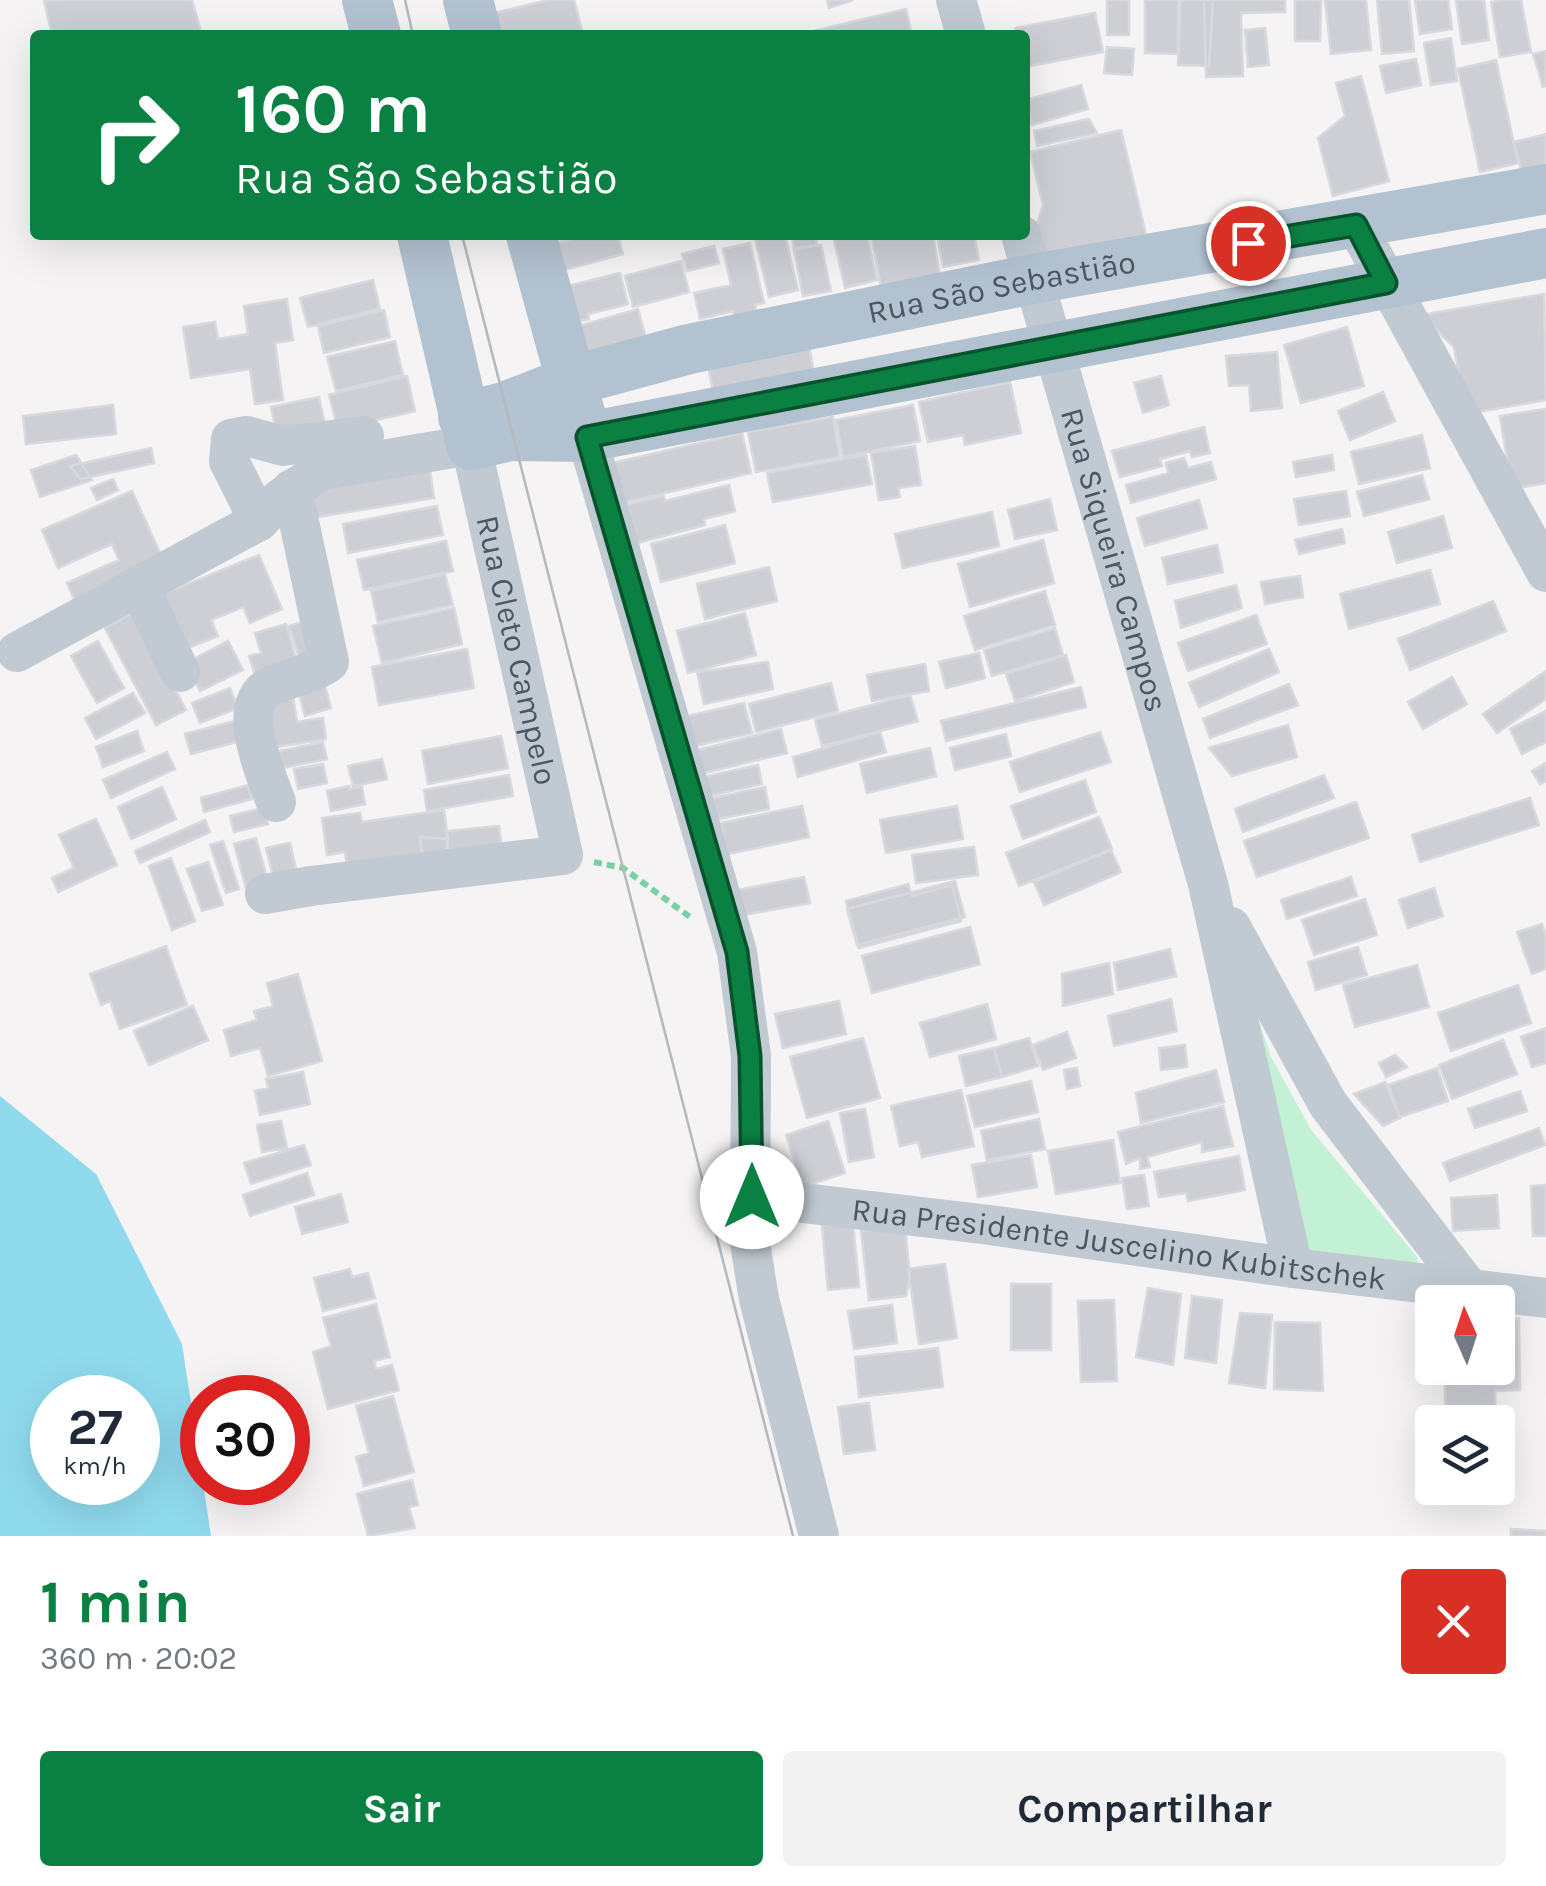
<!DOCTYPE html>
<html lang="pt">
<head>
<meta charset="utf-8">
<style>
	body { margin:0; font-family:Karla,sans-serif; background:#f2f2f3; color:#1f2937; height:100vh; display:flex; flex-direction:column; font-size:38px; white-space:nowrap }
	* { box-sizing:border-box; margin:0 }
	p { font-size:32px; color:#747a83 }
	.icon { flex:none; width:55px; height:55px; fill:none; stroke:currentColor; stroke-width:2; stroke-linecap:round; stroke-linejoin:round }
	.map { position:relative; height:1536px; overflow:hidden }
	.panel { display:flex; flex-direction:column; background:#fff; flex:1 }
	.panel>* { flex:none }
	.guide { position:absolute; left:30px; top:30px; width:1000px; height:210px; border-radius:10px; box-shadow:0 10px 40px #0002; background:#0b8043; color:#fff; overflow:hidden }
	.needle { width:65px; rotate:357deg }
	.fabs { position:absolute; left:1415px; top:1285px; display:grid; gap:20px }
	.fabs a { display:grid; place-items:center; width:100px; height:100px; border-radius:10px; background:#fff; box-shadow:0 10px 40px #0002; font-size:50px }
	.speed { position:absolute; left:30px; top:1375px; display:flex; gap:20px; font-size:50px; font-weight:700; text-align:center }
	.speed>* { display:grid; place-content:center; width:130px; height:130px; border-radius:50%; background:#fff; box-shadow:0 10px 40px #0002; line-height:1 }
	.speed small { font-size:25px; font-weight:400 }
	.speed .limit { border:15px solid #d22; background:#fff; color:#111 }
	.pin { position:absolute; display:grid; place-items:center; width:85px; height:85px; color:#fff; margin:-42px; border:5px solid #fff; border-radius:50%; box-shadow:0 2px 10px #0007 }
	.me { position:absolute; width:110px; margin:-55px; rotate:0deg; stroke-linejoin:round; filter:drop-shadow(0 0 8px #0008) }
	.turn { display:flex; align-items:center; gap:35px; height:210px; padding:0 40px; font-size:45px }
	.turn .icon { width:130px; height:130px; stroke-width:2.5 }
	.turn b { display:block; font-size:70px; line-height:85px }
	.round { display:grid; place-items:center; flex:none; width:105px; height:105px; border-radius:10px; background:#f2f2f3 }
	.headline { display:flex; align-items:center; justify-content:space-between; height:170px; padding:0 40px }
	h1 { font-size:60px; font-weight:700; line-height:75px; color:#0b8043 }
	.cta { display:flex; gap:20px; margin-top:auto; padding:20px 40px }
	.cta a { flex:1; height:115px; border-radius:10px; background:#0b8043; color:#fff; font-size:40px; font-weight:700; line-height:115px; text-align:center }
	.cta a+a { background:#f2f2f3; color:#1f2937 }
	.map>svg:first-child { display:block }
</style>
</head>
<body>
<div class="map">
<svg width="1546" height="1536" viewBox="0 0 1546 1536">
	<rect width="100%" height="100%" fill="#f5f3f3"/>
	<!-- green -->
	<path fill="#c3f1d5" d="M1232 940 1271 1057 1312 1131 1418 1258 1416 1270 1307 1257Z"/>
	<!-- water -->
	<path fill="#90daee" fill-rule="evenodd" d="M0 1096 96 1174 182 1344 211 1536H0ZM52 1398H138V1482H52Z"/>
	<!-- building -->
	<path fill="#cdcfd5" stroke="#d7d9de" stroke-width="2.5" d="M44 0H192L202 35H52Z
		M549 0H574L583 35H499L494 13Z
		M827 0H853L829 8Z
		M1107 0H1129V35H1107Z
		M1145 0H1178V54L1145 53Z
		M1181 0H1213L1209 66 1178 65Z
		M1204 0H1285V12L1241 13 1243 76 1206 77Z
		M1295 0H1321L1320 41H1295Z
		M1325 0H1366L1371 50 1331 54Z
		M1377 0H1409L1414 51 1382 54Z
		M1415 0H1448L1452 29 1420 34Z
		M1456 0H1484L1489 40 1462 44Z
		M1503 0H1521L1531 52 1500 57 1491 2Z
		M906 9 912 35H797Z
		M1095 13 1103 52 1025 67V35H1016L1015 28Z
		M1265 28 1269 65 1248 67 1245 30Z
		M1451 38 1457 81 1431 85 1424 43Z
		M1107 47 1134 49 1132 75 1104 73Z
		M1546 51V86L1543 87 1533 54Z
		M1416 59 1421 85 1386 93 1380 66Z
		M1496 60 1518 163 1480 172 1458 69Z
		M1361 76 1389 181 1333 196 1318 138 1345 116 1336 83Z
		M1081 85 1088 109 1032 125 1026 100Z
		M1089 119 1097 133 1037 146 1034 131Z
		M1121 130 1146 234 1045 257 1037 224 1043 205 1030 152Z
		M1546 134V170L1523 177 1514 142Z
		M586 235H618L623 254 564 270 556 243Z
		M754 235H785L798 290 769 297Z
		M792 235H815L817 245 794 248Z
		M833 235H867L877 280 845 288Z
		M871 235H933L941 281 882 292Z
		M937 235H974L979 260 943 267Z
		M750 243 764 303 755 305 758 318 736 323 733 311 700 319 694 293 731 285 723 249Z
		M821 245 831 291 803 296 794 250Z
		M714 246 719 263 687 271 682 254Z
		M681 261 689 292 633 307 625 276Z
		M620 273 628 304 588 314 589 319 569 323 560 288Z
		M373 280 380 309 308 327 300 298Z
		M1544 294 1546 400 1466 414 1454 347 1421 315Z
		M287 299 293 340 275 343 283 400 255 404 250 369 191 378 183 327 215 322 218 339 248 334 244 306Z
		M638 309 647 342 581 361 571 328Z
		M384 310 390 337 324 353 318 326Z
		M1347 327 1364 386 1301 403 1284 345Z
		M395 341 403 375 336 391 327 357Z
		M808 342 814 372 713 391 707 361Z
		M1277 352 1282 408 1251 411 1249 385 1229 386 1226 356Z
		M407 376 415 411 338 429 329 395Z
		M1161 376 1169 405 1143 413 1134 383Z
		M1010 382 1021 433 965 445 963 435 928 442 919 402Z
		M1383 392 1395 421 1350 440 1338 411Z
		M319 397 324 421 276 431 271 407Z
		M113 405 116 434 26 444 23 416Z
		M913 405 920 441 843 457 836 420Z
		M1546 409V483L1512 489 1500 416Z
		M833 417 840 457 756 472 748 432Z
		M1204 427 1210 453 1192 457 1190 451 1160 459 1162 466 1120 477 1112 451Z
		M742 433 751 473 622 503 613 463Z
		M1422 435 1430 468 1359 484 1351 452Z
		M915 446 921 485 898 488 900 497 879 500 871 453Z
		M151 448 154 463 81 479 70 466Z
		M76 455 92 480 40 497 31 470Z
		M866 455 872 484 773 502 767 473Z
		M1332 455 1334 470 1296 477 1293 462Z
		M1184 458 1188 468 1211 462 1216 479 1131 503 1126 485 1168 473 1166 463Z
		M429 464 434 498 311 518 305 485Z
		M1422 475 1429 499 1364 516 1357 492Z
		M113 479 118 490 97 500 91 488Z
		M729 485 735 511 704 519 705 525 630 545 621 506 664 496 665 501Z
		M132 491 165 564 76 603 67 583 119 560 112 544 58 568 42 530Z
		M1346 491 1350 516 1299 525 1294 499Z
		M1050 499 1057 530 1015 539 1008 510Z
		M1199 500 1207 528 1145 546 1137 518Z
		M437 506 443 535 348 553 343 524Z
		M992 512 999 546 903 568 895 534Z
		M1443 516 1452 548 1397 563 1388 532Z
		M725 525 735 563 661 582 651 544Z
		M1342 529 1345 543 1299 554 1295 540Z
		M1043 540 1054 583 970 607 958 564Z
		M446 541 453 571 364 590 357 560Z
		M1217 545 1223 572 1168 584 1162 558Z
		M259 555 282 609 250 623 243 607 211 620 218 636 186 649 163 594Z
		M769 567 777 601 705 619 697 584Z
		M1430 570 1440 604 1349 629 1340 594Z
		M445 574 453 605 378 622 371 591Z
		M1300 576 1303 597 1265 604 1261 582Z
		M1236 585 1242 608 1181 628 1175 601Z
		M1045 591 1055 625 975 650 964 616Z
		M1493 601 1506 631 1410 670 1398 639Z
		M454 608 462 644 382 663 373 626Z
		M134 612 186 710 156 725 105 628Z
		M745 613 756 655 688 673 677 631Z
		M1256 615 1267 644 1188 671 1178 643Z
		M311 619 324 660 302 667 289 626Z
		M286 624 299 670 257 681 249 656 261 653 255 633Z
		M1055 628 1063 655 992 676 984 650Z
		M98 641 124 688 97 703 71 656Z
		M228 641 243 670 200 691 186 663Z
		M467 649 474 688 379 705 372 667Z
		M1269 649 1279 672 1199 707 1189 683Z
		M979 653 985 678 946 688 939 662Z
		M1066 655 1074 682 1015 701 1006 674Z
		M768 662 773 689 704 704 697 672Z
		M925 664 929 691 872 701 867 675Z
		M1546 671V699L1497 733 1483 714Z
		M322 675 331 708 305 716 296 683Z
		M1452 677 1467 704 1423 729 1408 702Z
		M831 683 838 711 756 732 749 704Z
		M291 684 297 722 323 718 326 739 264 749 267 689Z
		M1289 684 1298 705 1210 738 1203 719Z
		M1081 687 1086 707 946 741 941 721Z
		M230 688 238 708 200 723 192 703Z
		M133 693 145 713 96 739 85 718Z
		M910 695 918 721 822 746 815 720Z
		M744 703 752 733 682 749 675 719Z
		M1546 711V742L1522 754 1510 729Z
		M238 720 244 740 191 754 185 734Z
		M1288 725 1297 757 1232 776 1209 748Z
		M781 729 787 753 696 775 690 752Z
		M137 731 144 751 103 767 96 747Z
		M880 732 886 752 798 777 793 757Z
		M1100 732 1111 762 1020 792 1010 762Z
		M1006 734 1011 756 955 770 950 748Z
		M501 736 508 768 428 784 422 751Z
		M323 742 327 759 268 771 265 754Z
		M930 748 936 776 867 793 860 764Z
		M167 752 175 769 111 798 103 780Z
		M382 759 387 779 353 786 348 766Z
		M1546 763V781L1540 784 1532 771Z
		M323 764 327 783 298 789 294 769Z
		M758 765 762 784 704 797 699 778Z
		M509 775 513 796 427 811 424 790Z
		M1324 775 1334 798 1243 832 1235 809Z
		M1085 780 1096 812 1023 839 1011 806Z
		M248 785 252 799 204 812 201 798Z
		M349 786V789L362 787 365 804 331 811 327 791Z
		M162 787 176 819 131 839 118 807Z
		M765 787 769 809 708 821 704 800Z
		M1530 798 1539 825 1420 862 1412 835Z
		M1356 802 1369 838 1257 877 1244 841Z
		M802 806 809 837 728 854 721 823Z
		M957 806 963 839 886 853 880 820Z
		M264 808 268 824 234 832 230 816Z
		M444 810 448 839 420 837 422 855 348 873 345 852 327 855 322 818 360 813 362 822Z
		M1099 817 1112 849 1019 886 1006 853Z
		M96 819 117 865 58 892 52 878 74 868 59 835Z
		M205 820 210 832 140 863 135 851Z
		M499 826 502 849 449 855 446 831Z
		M420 837 448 839 445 855 423 858Z
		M256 838 268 882 246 888 234 844Z
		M223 841 239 889 226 893 210 845Z
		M290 843 298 878 275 884 266 848Z
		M974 847 978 875 916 883 912 855Z
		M1111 850 1121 872 1044 905 1034 882Z
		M171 858 195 921 172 930 149 866Z
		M208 862 223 905 202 911 187 869Z
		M804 877 810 903 738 916 733 891Z
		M1351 877 1357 896 1287 919 1281 900Z
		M955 881 965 917 857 945 847 909Z
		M908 884 912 896 952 885 961 921 859 948 846 901Z
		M1434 888 1443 916 1408 928 1399 900Z
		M1365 899 1377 935 1314 955 1302 920Z
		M1542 924 1546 936V969L1532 974 1517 932Z
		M970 927 980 964 872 993 862 956Z
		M166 946 187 1005 120 1029 110 1001 101 1005 90 974Z
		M1358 947 1367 975 1316 990 1308 962Z
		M1170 949 1176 976 1118 990 1114 963Z
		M1109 963 1113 994 1063 1006 1062 974Z
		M1417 965 1429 1007 1355 1027 1343 985Z
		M298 974 322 1061 268 1076 260 1048 231 1056 224 1030 257 1020 254 1011 273 1006 267 983Z
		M1518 985 1531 1023 1451 1051 1438 1013Z
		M1171 999 1177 1031 1114 1046 1108 1016Z
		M839 1001 846 1034 783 1048 775 1014Z
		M987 1004 996 1039 930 1057 920 1023Z
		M193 1006 208 1040 149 1065 134 1031Z
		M1546 1028V1063L1532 1067 1521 1037Z
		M1067 1032 1076 1058 1043 1070 1033 1045Z
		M863 1038 880 1098 807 1118 790 1057Z
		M1029 1038 1038 1066 1002 1077 994 1048Z
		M1503 1040 1517 1074 1452 1099 1439 1065Z
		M1185 1045 1187 1067 1161 1070 1159 1048Z
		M994 1048 1002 1077 966 1086 959 1056Z
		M1395 1055 1407 1067 1386 1077 1379 1063Z
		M1077 1068 1080 1086 1067 1089 1064 1070Z
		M1437 1068 1448 1101 1400 1117 1388 1085Z
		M1216 1070 1224 1102 1141 1123 1136 1093Z
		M303 1072 310 1104 260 1115 255 1091 268 1088 266 1079Z
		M1031 1081 1038 1112 975 1127 967 1096Z
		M1385 1082 1400 1118 1383 1126 1354 1094Z
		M961 1090 974 1146 922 1157 918 1142 900 1146 891 1106Z
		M1520 1091 1527 1111 1475 1128 1468 1109Z
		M1223 1106 1233 1146 1202 1152V1142L1147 1157 1150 1167 1140 1169V1158L1126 1164 1118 1132Z
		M865 1109 874 1157 849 1162 840 1113Z
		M1039 1119 1045 1149 987 1160 981 1131Z
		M281 1121 287 1148 262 1152 257 1125Z
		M828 1121 845 1173 803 1187 786 1135Z
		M1539 1128 1545 1145 1450 1181 1443 1163Z
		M1113 1140 1120 1183 1056 1194 1048 1151Z
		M304 1145 311 1165 251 1184 244 1163Z
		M1031 1155 1037 1187 978 1197 972 1165Z
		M1239 1156 1245 1190 1188 1201 1186 1193 1159 1197 1154 1172Z
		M307 1173 314 1195 250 1216 243 1195Z
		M1144 1175 1149 1206 1127 1209 1122 1178Z
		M1546 1185V1236H1533L1531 1186Z
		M341 1194 348 1222 302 1234 295 1207Z
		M1497 1195 1499 1228 1453 1231 1451 1198Z
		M853 1223 859 1287 828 1290 822 1226Z
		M905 1226 910 1278 906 1296 869 1300 861 1231Z
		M945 1264 957 1338 919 1344 908 1269Z
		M350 1269 352 1277 368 1273 375 1298 323 1311 314 1278Z
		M1011 1284H1051V1350H1011Z
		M1148 1288 1181 1294 1173 1365 1136 1357Z
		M1192 1296 1222 1300 1216 1363 1185 1358Z
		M1114 1300 1117 1381 1081 1382 1078 1301Z
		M376 1304 390 1357 374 1361 376 1369 392 1365 399 1390 328 1409 313 1352 331 1346 323 1318Z
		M892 1305 897 1343 854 1349 848 1311Z
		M1240 1313 1272 1315 1265 1388 1229 1383Z
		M1519 1318 1520 1390 1495 1391 1496 1422H1445V1368H1498V1319Z
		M1275 1322 1320 1323 1323 1391 1274 1389Z
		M938 1348 943 1387 859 1397 855 1357Z
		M393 1396 414 1472 364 1486 356 1457 369 1453 356 1406Z
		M869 1403 875 1450 844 1454 838 1407Z
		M412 1480 418 1505 409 1507 415 1528 368 1536 357 1494Z
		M1511 1529 1546 1531V1536H1511Z"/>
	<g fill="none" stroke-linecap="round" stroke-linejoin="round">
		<!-- path -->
		<path stroke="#7ad0a6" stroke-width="6" stroke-dasharray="8 5" stroke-linecap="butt" d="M594 862 623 868 690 917"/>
		<!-- minor -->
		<g stroke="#c1cad2" stroke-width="40">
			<path d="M956 0 966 35"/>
			<path d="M1356 225 1546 572"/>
			<path id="s1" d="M1021 235 1208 884 1293 1268"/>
			<path d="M587 437 737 952 751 1056 750 1243 759 1299 819 1536"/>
			<path d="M259 521 229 461 231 439 247 436 283 446 364 436"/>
			<path d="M139 586 180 672"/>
			<path id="s2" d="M17 652 259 521 280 499 322 470 471 445 563 855 311 886 265 894"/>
			<path d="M276 802C265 773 234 703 271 686 289 677 314 674 329 662L292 489"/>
			<path d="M1231 927 1328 1104 1467 1286"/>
			<path id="s3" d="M752 1197 990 1225 1293 1268 1546 1298"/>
		</g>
		<!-- major -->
		<g stroke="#b3c2d1" stroke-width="50">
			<path d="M367 0 376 35"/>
			<path d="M468 0 477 35"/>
			<path d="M422 235 471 445 511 436 587 437 1546 253"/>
			<path d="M531 235 580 413"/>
			<path id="s4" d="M463 417 504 407 571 381 689 349 1033 279 1546 189"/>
		</g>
		<!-- tram -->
		<path stroke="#b5b8bd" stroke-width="2.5" d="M405 0 413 35
			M462 235 793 1536"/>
	</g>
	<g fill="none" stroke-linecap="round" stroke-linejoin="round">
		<!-- route casing -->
		<g stroke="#07532c" stroke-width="25">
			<path id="route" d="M752 1197 750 1056 737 952 587 437 1386 283 1356 225 1248 243"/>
		</g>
		<!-- route -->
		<use href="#route" stroke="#0b8043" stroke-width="18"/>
	</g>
	<g text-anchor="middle" stroke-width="8" stroke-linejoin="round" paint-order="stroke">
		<!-- street labels -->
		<g font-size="32" fill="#4a5661" stroke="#fff">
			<text dy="11" stroke="none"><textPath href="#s4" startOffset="555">Rua São Sebastião</textPath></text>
			<text dy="11" stroke="none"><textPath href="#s1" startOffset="338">Rua Siqueira Campos</textPath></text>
			<text dy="11" stroke="none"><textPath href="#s2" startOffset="718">Rua Cleto Campelo</textPath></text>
			<text dy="11" stroke="none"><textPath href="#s3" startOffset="370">Rua Presidente Juscelino Kubitschek</textPath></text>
		</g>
	</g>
</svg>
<div class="fabs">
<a><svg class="needle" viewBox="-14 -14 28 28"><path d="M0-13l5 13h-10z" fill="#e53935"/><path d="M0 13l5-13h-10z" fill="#747a83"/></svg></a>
<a><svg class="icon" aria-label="layers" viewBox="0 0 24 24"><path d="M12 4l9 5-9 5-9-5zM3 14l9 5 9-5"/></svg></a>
</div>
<div class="speed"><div>27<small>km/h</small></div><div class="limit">30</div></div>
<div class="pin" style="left:1248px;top:243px;background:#d93025"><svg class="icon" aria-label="arrive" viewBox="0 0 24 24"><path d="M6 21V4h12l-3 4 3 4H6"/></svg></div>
<svg class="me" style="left:752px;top:1197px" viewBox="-20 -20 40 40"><circle r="19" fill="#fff"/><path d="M0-13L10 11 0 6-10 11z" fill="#0b8043"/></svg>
<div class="guide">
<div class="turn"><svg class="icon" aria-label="right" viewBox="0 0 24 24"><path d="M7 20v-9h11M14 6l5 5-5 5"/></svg><div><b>160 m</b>Rua São Sebastião</div></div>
</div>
</div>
<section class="panel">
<div class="headline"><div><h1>1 min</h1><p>360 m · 20:02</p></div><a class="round" style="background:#d93025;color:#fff"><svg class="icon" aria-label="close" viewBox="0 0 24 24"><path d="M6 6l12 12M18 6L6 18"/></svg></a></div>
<div class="cta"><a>Sair</a><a>Compartilhar</a></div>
</section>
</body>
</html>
